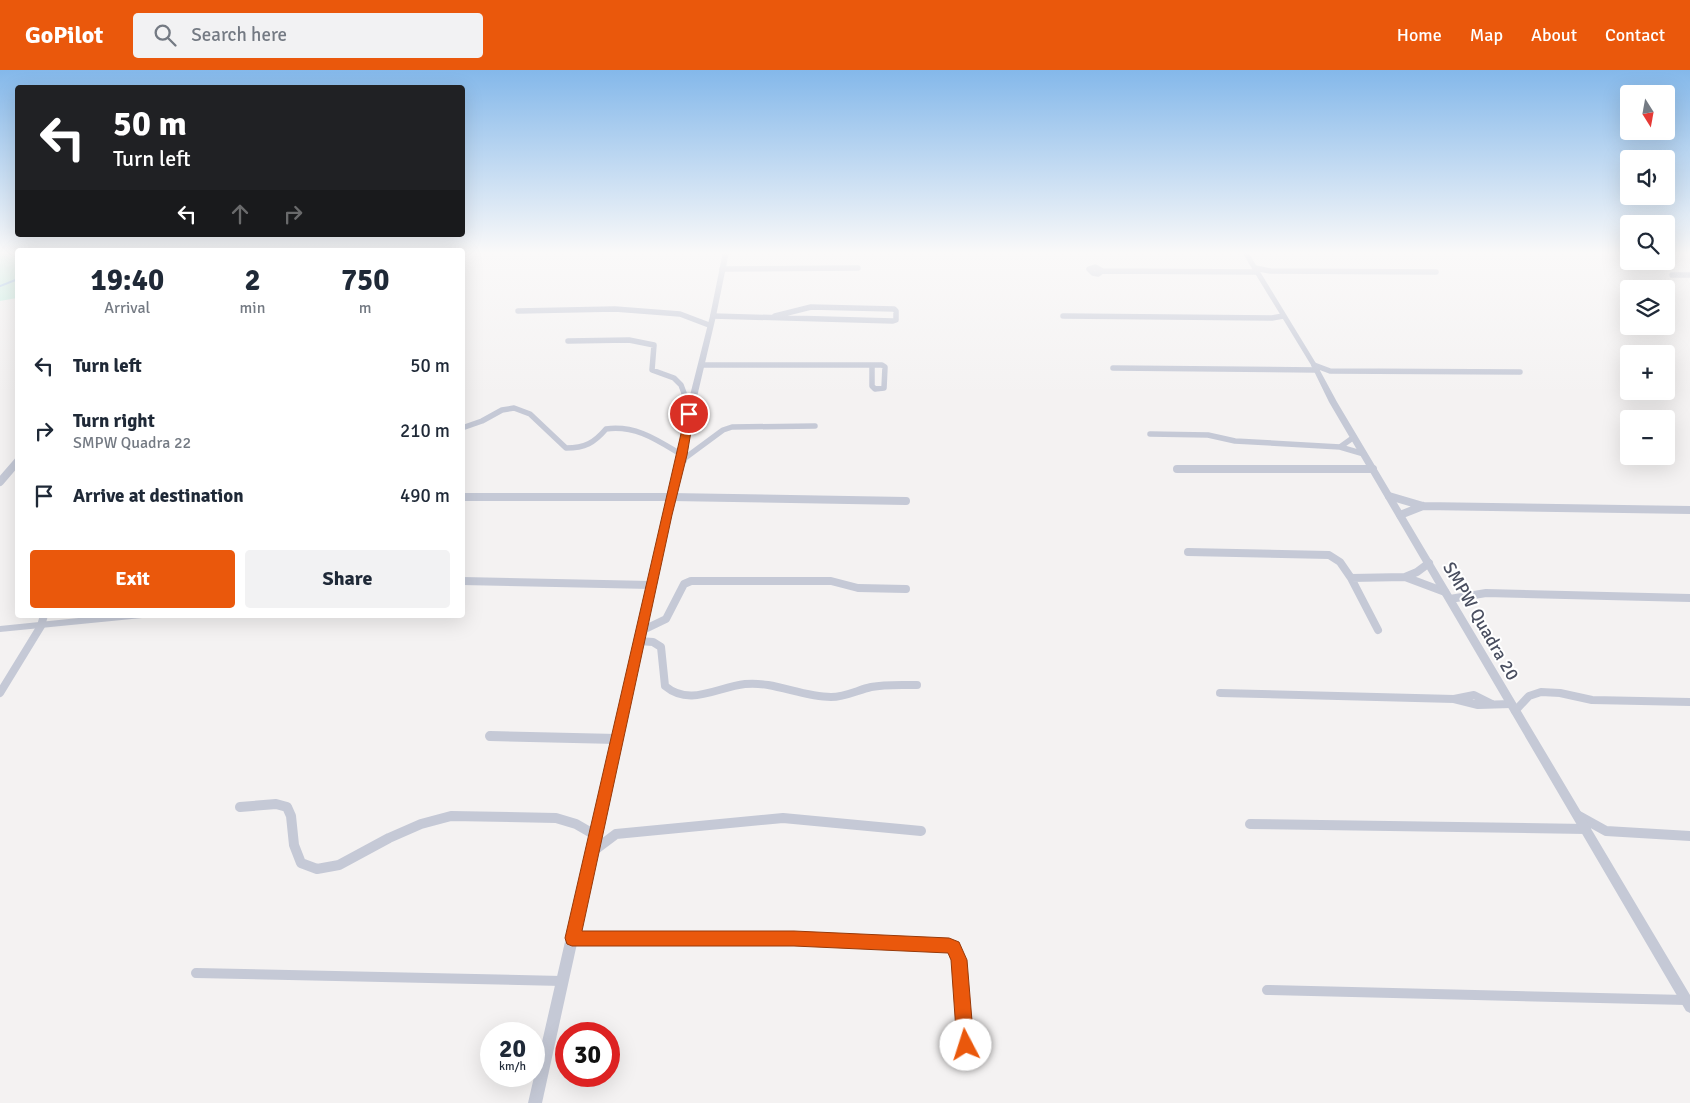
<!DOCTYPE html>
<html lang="en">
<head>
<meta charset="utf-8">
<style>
	body { margin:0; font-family:Signika,sans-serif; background:#f2f2f3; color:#1f2937; height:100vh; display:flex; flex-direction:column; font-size:19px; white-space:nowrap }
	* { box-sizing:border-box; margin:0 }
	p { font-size:16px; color:#747a83 }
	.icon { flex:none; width:28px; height:28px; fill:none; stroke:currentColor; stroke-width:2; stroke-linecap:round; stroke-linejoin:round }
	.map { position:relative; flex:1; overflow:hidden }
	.drawer { position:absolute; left:15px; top:178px; width:450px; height:370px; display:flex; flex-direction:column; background:#fff; border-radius:5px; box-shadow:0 5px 20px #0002 }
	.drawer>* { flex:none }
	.guide { position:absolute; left:15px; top:15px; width:450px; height:152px; border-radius:5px; box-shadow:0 5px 20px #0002; background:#202124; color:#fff; overflow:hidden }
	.needle { width:32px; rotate:169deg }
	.buttons { position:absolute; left:1620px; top:15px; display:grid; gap:10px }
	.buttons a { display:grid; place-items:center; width:55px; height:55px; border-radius:5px; background:#fff; box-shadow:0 5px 20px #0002; font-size:25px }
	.speed { position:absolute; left:480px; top:952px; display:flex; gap:10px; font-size:25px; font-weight:700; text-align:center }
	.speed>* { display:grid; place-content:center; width:65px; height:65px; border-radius:50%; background:#fff; box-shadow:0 5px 20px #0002; line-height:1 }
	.speed small { font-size:12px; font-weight:400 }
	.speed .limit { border:8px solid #d22; background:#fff; color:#111 }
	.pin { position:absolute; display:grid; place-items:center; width:42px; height:42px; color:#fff; margin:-21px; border:2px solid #fff; border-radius:50%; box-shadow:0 1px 5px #0007 }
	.me { position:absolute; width:55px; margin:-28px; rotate:355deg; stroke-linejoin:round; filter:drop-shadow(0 0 4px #0008) }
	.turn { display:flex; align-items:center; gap:18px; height:105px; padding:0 15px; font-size:22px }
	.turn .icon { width:65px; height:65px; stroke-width:2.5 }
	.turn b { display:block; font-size:35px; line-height:42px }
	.lanes { display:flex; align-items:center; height:48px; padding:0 15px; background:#0003; justify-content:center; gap:25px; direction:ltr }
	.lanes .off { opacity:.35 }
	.eta { display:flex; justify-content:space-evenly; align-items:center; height:85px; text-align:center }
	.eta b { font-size:30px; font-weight:800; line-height:35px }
	.action { display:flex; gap:10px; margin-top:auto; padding:10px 15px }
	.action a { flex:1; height:58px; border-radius:5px; background:#ea580c; color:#fff; font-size:20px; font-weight:800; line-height:58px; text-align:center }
	.action a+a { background:#f2f2f3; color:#1f2937 }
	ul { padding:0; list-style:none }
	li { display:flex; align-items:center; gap:15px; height:65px; padding:0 15px }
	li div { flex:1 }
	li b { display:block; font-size:19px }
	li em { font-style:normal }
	header { display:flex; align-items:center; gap:30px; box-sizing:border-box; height:70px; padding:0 25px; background:#ea580c; color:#fff }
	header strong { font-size:24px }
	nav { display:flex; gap:28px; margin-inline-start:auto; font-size:18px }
	.search { width:350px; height:45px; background:#f2f2f3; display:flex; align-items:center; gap:12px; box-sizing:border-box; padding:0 18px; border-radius:5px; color:#747a83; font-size:19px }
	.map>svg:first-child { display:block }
</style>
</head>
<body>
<header>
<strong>GoPilot</strong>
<div class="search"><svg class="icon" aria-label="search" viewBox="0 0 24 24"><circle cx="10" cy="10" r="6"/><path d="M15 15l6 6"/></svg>Search here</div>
<nav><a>Home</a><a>Map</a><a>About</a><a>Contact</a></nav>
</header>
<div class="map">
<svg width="1690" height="1033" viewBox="0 0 1690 1033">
	<rect width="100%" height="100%" fill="#f4f2f2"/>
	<!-- green -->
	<path fill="#c1f0e1" d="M0 182H18L17 228 0 231Z"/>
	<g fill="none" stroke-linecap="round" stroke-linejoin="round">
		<!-- stream -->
		<path stroke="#8fbdec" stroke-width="2" d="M0 216 18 209"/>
		<!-- minor-far2 -->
		<path stroke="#c5c9d6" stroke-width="5.5" d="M1095 197 1102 201 1098 204 1093 203 1089 199Z
			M1255 198 1270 201 1436 202
			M722 199 858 198
			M1102 201 1257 202
			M1672 205H1690
			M518 241 615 239 680 244 709 255
			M713 246 893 251 896 250V241L894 239 811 237 775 246
			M1063 246 1272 248 1283 246
			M568 271 629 270 654 275 652 300 674 308 681 315 684 323 679 346 685 361
			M701 295H872
			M872 295H882L885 297 884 318 875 319 872 316Z
			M1314 295 1330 301 1520 302
			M1113 298 1317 300
			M462 358 482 351 502 340 514 338 530 344 566 378C585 378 594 373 606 359 636 355 657 370 682 385
			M1150 364 1208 365 1235 371 1340 377 1364 384
			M1340 377 1354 367
			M681 391 723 360 732 357 815 356"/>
		<!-- minor-far1 -->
		<path stroke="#c5c9d6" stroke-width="8" d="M681 391 683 390
			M1177 399H1373
			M0 412 18 391
			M1389 426 1423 436 1690 440
			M462 427H671L906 431
			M1400 445 1423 436
			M1188 482 1329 485 1340 492 1351 508 1405 507 1445 522
			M1405 507 1417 502 1429 493
			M1351 508 1378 560
			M462 511 651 515
			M1450 529 1486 523 1690 528
			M641 561 666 549 684 514 691 511H831L858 518 906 519
			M639 571 653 572 661 577 665 616C690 637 717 617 745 614 774 611 801 627 831 627 845 627 858 620 871 617 886 614 902 615 917 615
			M0 623 41 556 44 545
			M1220 623 1454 629 1478 635 1511 634
			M1454 629 1474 625 1492 634
			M1515 641 1529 626 1541 622 1560 623 1592 630 1690 632
			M490 666 537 667"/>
		<!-- minor -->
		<path stroke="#c5c9d6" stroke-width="10" d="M490 666 617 669
			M240 737 276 734 287 737 291 746 294 775 301 793 317 799 339 795 389 768 421 754 451 746 556 748 576 754 595 765
			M1579 746 1606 761 1690 766
			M1250 754 1586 759
			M592 782 616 764 783 748 921 761
			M572 868 794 869 949 875 954 878 959 891 967 991
			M196 903 562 911
			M1267 920 1686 930"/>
		<!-- tertiary -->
		<path fill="#c5c9d6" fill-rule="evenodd" d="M723 182H729L716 246 689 361 685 391 675 427 542 1033H528L667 427 677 391 681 361 710 246Z
			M1242 182H1248L1317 295 1337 332 1690 925V943L1686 941 1329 332 1311 295Z
			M108 545H147L145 547 142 548 0 562V556Z"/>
	</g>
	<!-- sky -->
	<linearGradient id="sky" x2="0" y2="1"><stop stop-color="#84b8ea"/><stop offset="0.56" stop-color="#faf9f9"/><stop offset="1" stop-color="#faf9f9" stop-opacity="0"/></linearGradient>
	<rect width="1690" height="326" fill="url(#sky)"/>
	<!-- route -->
	<path fill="#ea580c" stroke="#983908" d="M686 342H689L694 344 687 385 672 445 582 861H794L949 868 959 872 967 890 974 975 972 981 966 983 960 981 957 975 951 890 948 883 794 876H572L567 874 565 868Z"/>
	<g text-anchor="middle" stroke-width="4" stroke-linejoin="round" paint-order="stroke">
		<!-- street labels -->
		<g font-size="18" fill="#494e5f" stroke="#fff">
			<text transform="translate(1481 551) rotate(60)" y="6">SMPW Quadra 20</text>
		</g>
	</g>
</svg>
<div class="buttons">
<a><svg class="needle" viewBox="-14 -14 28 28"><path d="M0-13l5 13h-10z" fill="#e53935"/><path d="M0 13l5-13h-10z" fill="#747a83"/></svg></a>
<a><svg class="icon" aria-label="sound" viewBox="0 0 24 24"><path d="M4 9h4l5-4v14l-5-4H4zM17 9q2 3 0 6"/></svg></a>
<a><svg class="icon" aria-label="search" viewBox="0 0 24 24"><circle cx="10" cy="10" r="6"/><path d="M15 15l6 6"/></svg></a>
<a><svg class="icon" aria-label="layers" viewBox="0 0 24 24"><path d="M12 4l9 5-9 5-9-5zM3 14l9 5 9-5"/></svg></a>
<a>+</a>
<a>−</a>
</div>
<div class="speed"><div>20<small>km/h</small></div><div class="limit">30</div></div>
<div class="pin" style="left:689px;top:344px;background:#d93025"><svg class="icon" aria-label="arrive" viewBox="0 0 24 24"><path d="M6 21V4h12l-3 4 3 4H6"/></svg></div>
<svg class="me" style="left:966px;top:975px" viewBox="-20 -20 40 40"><circle r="19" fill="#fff"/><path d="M0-13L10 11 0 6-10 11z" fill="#ea580c"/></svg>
<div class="guide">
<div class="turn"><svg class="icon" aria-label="left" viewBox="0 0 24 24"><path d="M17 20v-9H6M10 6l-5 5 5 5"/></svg><div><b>50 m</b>Turn left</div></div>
<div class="lanes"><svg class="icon" aria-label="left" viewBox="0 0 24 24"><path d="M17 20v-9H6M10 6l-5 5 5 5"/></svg><svg class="icon off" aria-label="ahead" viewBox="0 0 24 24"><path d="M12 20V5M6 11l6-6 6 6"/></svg><svg class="icon off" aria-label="right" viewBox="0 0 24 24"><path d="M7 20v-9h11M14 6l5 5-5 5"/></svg></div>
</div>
<section class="drawer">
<div class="eta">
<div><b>19:40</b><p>Arrival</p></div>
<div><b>2</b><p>min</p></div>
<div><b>750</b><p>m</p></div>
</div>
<ul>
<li><svg class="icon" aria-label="left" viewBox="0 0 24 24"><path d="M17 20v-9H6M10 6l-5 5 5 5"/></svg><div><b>Turn left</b></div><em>50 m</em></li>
<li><svg class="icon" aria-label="right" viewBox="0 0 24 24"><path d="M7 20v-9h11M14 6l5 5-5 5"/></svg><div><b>Turn right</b><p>SMPW Quadra 22</p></div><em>210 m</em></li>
<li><svg class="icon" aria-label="arrive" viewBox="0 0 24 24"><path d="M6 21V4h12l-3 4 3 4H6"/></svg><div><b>Arrive at destination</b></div><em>490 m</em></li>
</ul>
<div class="action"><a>Exit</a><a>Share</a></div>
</section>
</div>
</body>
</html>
